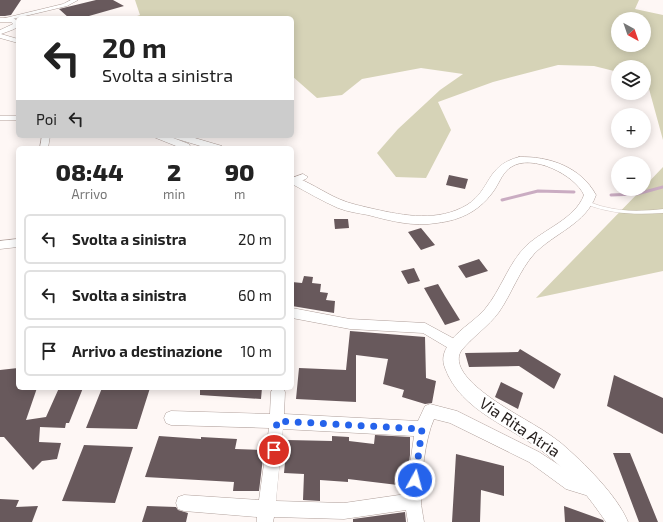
<!DOCTYPE html>
<html lang="it">
<head>
<meta charset="utf-8">
<style>
	body { margin:0; font-family:"Exo 2",sans-serif; background:#f6f6f6; color:#222; height:100vh; display:flex; flex-direction:column; font-size:15px; white-space:nowrap }
	* { box-sizing:border-box; margin:0 }
	p { font-size:13px; color:#767676 }
	.icon { flex:none; width:22px; height:22px; fill:none; stroke:currentColor; stroke-width:2; stroke-linecap:round; stroke-linejoin:round }
	.map { position:relative; flex:1; overflow:hidden }
	.details { position:absolute; left:16px; top:146px; width:278px; height:244px; display:flex; flex-direction:column; background:#fff; border-radius:6px; box-shadow:0 2px 10px #0003 }
	.details>* { flex:none }
	.guide { position:absolute; left:16px; top:16px; width:278px; height:122px; border-radius:6px; box-shadow:0 2px 10px #0003; background:#fff; color:#222; overflow:hidden }
	.needle { width:26px; rotate:140deg }
	.fabs { position:absolute; left:611px; top:12px; display:grid; gap:8px }
	.fabs a { display:grid; place-items:center; width:40px; height:40px; border-radius:50%; background:#fff; box-shadow:0 2px 10px #0003; font-size:20px }
	.pin { position:absolute; display:grid; place-items:center; width:34px; height:34px; color:#fff; margin:-17px; border:2px solid #fff; border-radius:50%; box-shadow:0 1px 4px #0007 }
	.me { position:absolute; width:44px; margin:-22px; rotate:7deg; stroke-linejoin:round; filter:drop-shadow(0 0 3px #0008) }
	.turn { display:flex; align-items:center; gap:14px; height:84px; padding:0 20px; font-size:18px }
	.turn .icon { width:52px; height:52px; stroke-width:2.5 }
	.turn b { display:block; font-size:28px; line-height:34px }
	.then { display:flex; align-items:center; height:38px; padding:0 20px; background:#0003; gap:8px; font-size:15px }
	.eta { display:flex; justify-content:space-evenly; align-items:center; height:68px; text-align:center }
	.eta b { font-size:24px; font-weight:800; line-height:28px }
	ul { padding:0; list-style:none }
	li { display:flex; align-items:center; gap:12px; height:50px; margin:0 8px 6px; padding:0 12px; border:2px solid #e0e0e0; border-radius:6px }
	li div { flex:1 }
	li b { display:block; font-size:15px }
	li em { font-style:normal }
	.map>svg:first-child { display:block }
</style>
</head>
<body>
<div class="map">
<svg width="663" height="522" viewBox="0 0 663 522">
	<rect width="100%" height="100%" fill="#fef7f5"/>
	<!-- green -->
	<path fill="#d6d3b7" fill-rule="evenodd" d="M135 0H639L635 9 663 15V140L646 78H644V67H618V72L594 66 558 65 493 82 438 102 451 130 426 178 396 177 377 153 398 129 440 90 463 74 421 68 362 79 342 95 317 98 292 76V18H131L140 15ZM618 19H644V45H618Z
		M663 167V271L536 298 642 189H644V187Z"/>
	<g fill="none" stroke-linecap="round" stroke-linejoin="round">
		<!-- stream -->
		<path stroke="#caacc2" stroke-width="3" d="M611 195 637 194 663 187
			M502 200 538 191 574 192"/>
	</g>
	<!-- building -->
	<path fill="#68595c" d="M0 0H21L11 15 5 16H0Z
		M96 0H113L124 6 82 18H69L59 9Z
		M449 175 468 179 465 189 446 185Z
		M334 219H348L349 228 335 229Z
		M421 228 435 245 421 250 408 232Z
		M479 259 488 271 466 278 458 266Z
		M414 268 420 281 408 284 401 271Z
		M304 276 313 277 312 283 321 284 320 292 328 293 326 300 335 301 334 313 292 306V282L302 283Z
		M438 284 445 296 460 320 445 325 424 288Z
		M350 331 425 337 426 378 436 381 432 403 425 404 402 397 404 390 383 384 388 359 356 355V402L296 399 299 368 346 370Z
		M520 349 561 374 554 389 519 366 469 367 465 353 518 352Z
		M18 368V388H37L26 420 46 417 59 388H83L69 423H66L65 428 40 427 39 442 61 443 57 459 42 461 33 470 4 437H0V370Z
		M614 375 663 398V434L607 406Z
		M501 382 523 393 518 409 495 397Z
		M102 388H150L137 429 86 428Z
		M200 388H262L261 399 200 395Z
		M375 435 410 437V455L406 486 348 479V482L320 480V501L303 500 304 474 284 473 287 440 332 441V436L349 437V441L374 444Z
		M159 436 201 439V437L237 439 235 449 264 450 259 491H233L234 482 145 477Z
		M84 445 133 447 115 503 62 501Z
		M613 453H630L658 522H639Z
		M456 454 504 466V496L481 490 480 522H452Z
		M0 499 19 500 16 507 38 506 32 522H0Z
		M147 506 176 507 178 510 188 513 186 522H142Z
		M564 506 603 520 604 522H565Z
		M405 512 406 522H353V519Z"/>
	<g fill="none" stroke-linecap="round" stroke-linejoin="round">
		<!-- service casing -->
		<g stroke="#af9f9a" stroke-width="0.5">
			<path id="service" d="M587 201C593 203 599 206 605 207 624 212 644 211 663 209V213C635 215 612 214 585 204V202Z"/>
		</g>
		<!-- minor casing -->
		<g stroke="#af9f9a" stroke-width="1">
			<path id="minor" d="M71 0H78L67 6 4 21 1 19 63 4Z
				M0 116H18V120H0Z
				M42 136H50L48 148H40Z
				M303 174 308 177 306 179 292 184V178Z
				M18 239V247L0 249V241Z
				M292 308 350 319 425 323 460 342 461 346 460 350 455 352 423 333 350 329 292 318Z
				M273 388H283L285 392 284 414 418 421 425 406 430 404 457 411 539 452 576 476 598 483 600 489 598 495 592 497 566 489 529 462 450 423 434 419C425 439 421 477 421 500 421 507 423 515 424 522H408L406 510 344 519 274 517 273 522H257V517L184 511 178 509 176 503 178 497 184 495 259 500 269 428 171 425 166 423 164 418 166 413 171 411 270 414 271 392ZM283 429 414 436 406 494 344 503 276 501Z"/>
		</g>
		<!-- tertiary casing -->
		<g stroke="#af9f9a" stroke-width="1">
			<path id="tertiary" d="M0 18H13L18 21V27L12 30 1 34 18 39V43L0 38V30L13 24 11 22H0Z
				M154 136H168L189 144 190 146 189 148H181L156 138Z
				M172 136H188L222 146 223 148H207L174 138Z
				M519 157C549 156 581 167 596 195 586 224 554 233 534 254 519 271 512 293 499 312 488 327 472 337 461 351 445 378 519 415 536 426 545 431 553 437 561 443 583 462 617 495 628 522H606C589 497 570 473 546 454 513 427 461 412 445 368 442 360 443 354 447 347 455 331 473 323 485 309 501 290 508 264 526 246 544 229 575 219 584 195 575 175 532 153 511 167 503 172 500 181 495 189 481 210 462 220 437 223 413 227 391 221 368 215 358 213 348 212 338 208 322 201 307 192 292 184V176C308 181 323 192 339 199 350 204 362 206 374 209 405 216 438 222 467 205 492 189 485 166 519 157Z"/>
		</g>
		<!-- service -->
		<use href="#service" fill="#fff" fill-rule="evenodd"/>
		<!-- minor -->
		<use href="#minor" fill="#fff" fill-rule="evenodd"/>
		<!-- tertiary -->
		<use href="#tertiary" fill="#fff" fill-rule="evenodd"/>
	</g>
	<g fill="none" stroke-linecap="round" stroke-linejoin="round">
		<!-- route -->
		<path stroke="#2563eb" stroke-width="7" stroke-dasharray="0 12.6" d="M274 450 277 421 422 429 415 480"/>
	</g>
	<g text-anchor="middle" stroke-width="4" stroke-linejoin="round" paint-order="stroke">
		<!-- near-street labels -->
		<g font-size="16" fill="#27211f" stroke="#fff">
			<text transform="translate(520 427) rotate(34)" y="6">Via Rita Atria</text>
		</g>
	</g>
</svg>
<div class="fabs">
<a><svg class="needle" viewBox="-14 -14 28 28"><path d="M0-13l5 13h-10z" fill="#e53935"/><path d="M0 13l5-13h-10z" fill="#767676"/></svg></a>
<a><svg class="icon" aria-label="layers" viewBox="0 0 24 24"><path d="M12 4l9 5-9 5-9-5zM3 14l9 5 9-5"/></svg></a>
<a>+</a>
<a>−</a>
</div>
<div class="pin" style="left:274px;top:450px;background:#d93025"><svg class="icon" aria-label="arrive" viewBox="0 0 24 24"><path d="M6 21V4h12l-3 4 3 4H6"/></svg></div>
<svg class="me" style="left:415px;top:480px" viewBox="-20 -20 40 40"><circle r="17" fill="#2563eb" stroke="#fff" stroke-width="3"/><path d="M0-11L8 9 0 5-8 9z" fill="#fff"/></svg>
<div class="guide">
<div class="turn"><svg class="icon" aria-label="left" viewBox="0 0 24 24"><path d="M17 20v-9H6M10 6l-5 5 5 5"/></svg><div><b>20 m</b>Svolta a sinistra</div></div>
<div class="then">Poi<svg class="icon" aria-label="left" viewBox="0 0 24 24"><path d="M17 20v-9H6M10 6l-5 5 5 5"/></svg></div>
</div>
<section class="details">
<div class="eta">
<div><b>08:44</b><p>Arrivo</p></div>
<div><b>2</b><p>min</p></div>
<div><b>90</b><p>m</p></div>
</div>
<ul>
<li><svg class="icon" aria-label="left" viewBox="0 0 24 24"><path d="M17 20v-9H6M10 6l-5 5 5 5"/></svg><div><b>Svolta a sinistra</b></div><em>20 m</em></li>
<li><svg class="icon" aria-label="left" viewBox="0 0 24 24"><path d="M17 20v-9H6M10 6l-5 5 5 5"/></svg><div><b>Svolta a sinistra</b></div><em>60 m</em></li>
<li><svg class="icon" aria-label="arrive" viewBox="0 0 24 24"><path d="M6 21V4h12l-3 4 3 4H6"/></svg><div><b>Arrivo a destinazione</b></div><em>10 m</em></li>
</ul>
</section>
</div>
</body>
</html>
